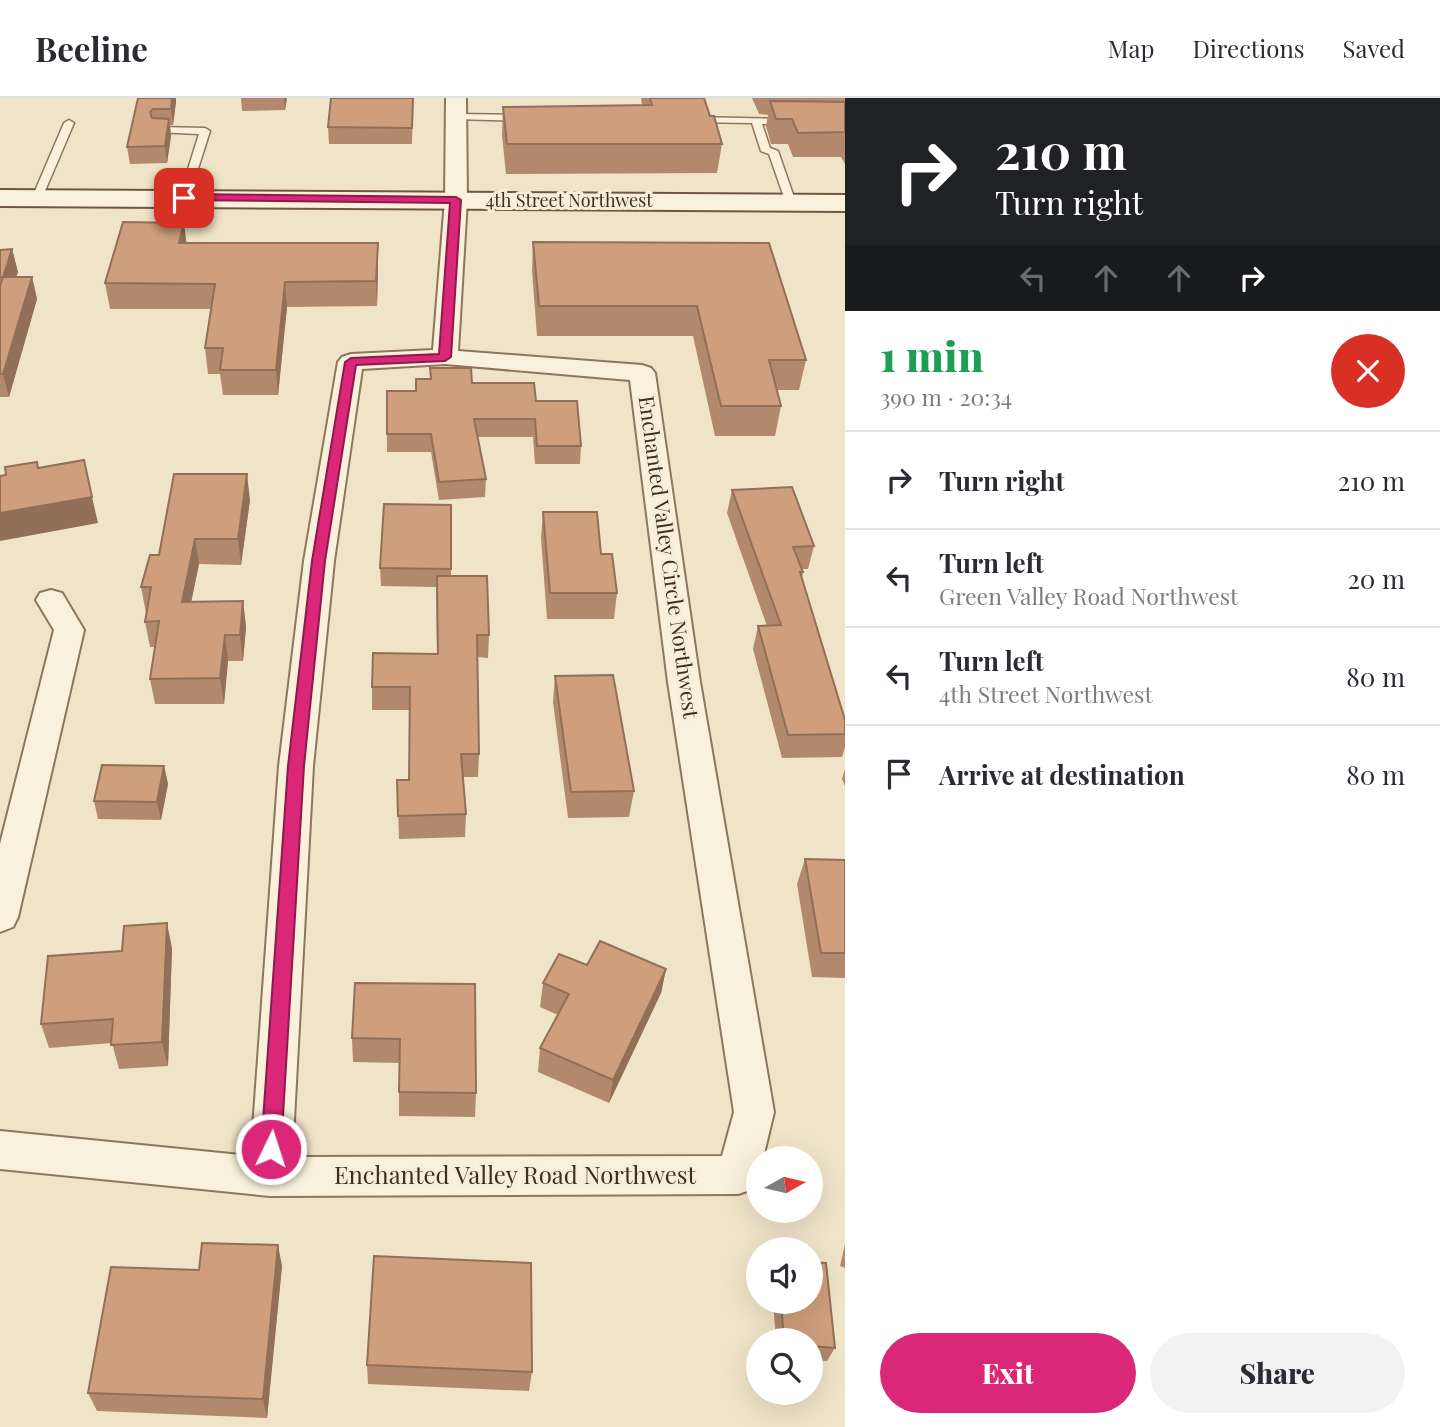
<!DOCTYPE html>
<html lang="en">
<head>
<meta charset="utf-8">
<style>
	body { margin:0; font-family:"Playfair Display",serif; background:#f2f2f3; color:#2b2b33; height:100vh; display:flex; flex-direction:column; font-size:26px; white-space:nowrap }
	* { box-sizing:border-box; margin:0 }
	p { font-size:23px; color:#7c7c81 }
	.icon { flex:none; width:38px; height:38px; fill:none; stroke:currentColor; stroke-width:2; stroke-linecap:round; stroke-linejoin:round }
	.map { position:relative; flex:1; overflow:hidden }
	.side { display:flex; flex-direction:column; background:#fff; width:595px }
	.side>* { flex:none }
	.guide { background:#202124; color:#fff; overflow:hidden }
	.needle { width:46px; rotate:82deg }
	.fabs { position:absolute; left:746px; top:1048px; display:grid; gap:14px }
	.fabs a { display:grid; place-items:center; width:77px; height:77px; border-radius:50%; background:#fff; box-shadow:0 7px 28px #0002; font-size:35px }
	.pin { position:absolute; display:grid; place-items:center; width:60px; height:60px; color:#fff; margin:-30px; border-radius:14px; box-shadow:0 4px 10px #0006 }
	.me { position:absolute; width:77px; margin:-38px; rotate:4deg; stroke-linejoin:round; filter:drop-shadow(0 0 5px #0008) }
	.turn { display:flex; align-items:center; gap:24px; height:147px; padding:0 35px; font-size:32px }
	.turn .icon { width:91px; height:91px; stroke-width:2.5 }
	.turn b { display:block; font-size:49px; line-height:60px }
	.lanes { display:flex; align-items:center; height:66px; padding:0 35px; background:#0003; justify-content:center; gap:35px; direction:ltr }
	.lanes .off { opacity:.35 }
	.round { display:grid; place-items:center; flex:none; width:74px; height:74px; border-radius:37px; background:#f2f2f3 }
	.summary { display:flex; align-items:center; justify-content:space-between; height:119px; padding:0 35px }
	h1 { font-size:42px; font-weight:800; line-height:52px; color:#1e9e55 }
	.cta { display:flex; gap:14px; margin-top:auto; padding:14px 35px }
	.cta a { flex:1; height:80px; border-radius:42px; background:#db2777; color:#fff; font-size:28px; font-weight:800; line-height:80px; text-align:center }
	.cta a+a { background:#f2f2f3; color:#2b2b33 }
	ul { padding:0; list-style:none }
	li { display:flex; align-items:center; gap:21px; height:98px; padding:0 35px; border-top:2px solid #e1e1e2 }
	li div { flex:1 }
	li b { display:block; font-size:26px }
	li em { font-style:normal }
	header { display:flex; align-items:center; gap:42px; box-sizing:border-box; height:98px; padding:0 35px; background:#fff; border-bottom:2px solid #e1e1e2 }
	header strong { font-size:33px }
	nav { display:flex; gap:38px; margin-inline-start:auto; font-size:24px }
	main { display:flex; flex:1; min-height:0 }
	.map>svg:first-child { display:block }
</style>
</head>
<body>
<header>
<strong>Beeline</strong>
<nav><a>Map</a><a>Directions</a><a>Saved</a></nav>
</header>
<main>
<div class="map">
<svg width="845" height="1329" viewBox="0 0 845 1329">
	<rect width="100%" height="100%" fill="#f0e4c8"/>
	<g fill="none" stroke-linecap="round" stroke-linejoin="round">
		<!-- lane casing -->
		<g stroke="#8d765c" stroke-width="3">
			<path id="lane" d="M456 16 524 17 529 20 524 23 453 21V17Z
				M693 19 789 21 791 23 786 26H762L770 50 778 53 796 105 795 107 786 105 769 56 761 53 752 25 690 24 688 22Z
				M69 22 74 25 42 100 33 102 32 100 64 25Z
				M158 29 205 30 210 33 188 102 179 100 199 36 155 34V30Z"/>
		</g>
		<!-- street casing -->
		<g stroke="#8d765c" stroke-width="4">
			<path id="street" d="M446 0H466L467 102 458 253 642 267 651 270 655 275 700 584 774 1014 763 1060H758V1079L753 1091 738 1096 270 1098 0 1071V1033L251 1058 279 668 304 463 338 264 342 259 351 256 433 252 445 102ZM445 266 630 282 668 584 734 1014 722 1058 292 1059 313 668 334 463 362 271Z
				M51 492 62 495 84 532 18 819 13 829 0 834V746L54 532 36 502 40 495Z"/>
		</g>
		<!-- secondary casing -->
		<g stroke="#6f573f" stroke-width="4">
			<path id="secondary" d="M0 92 845 97V113L0 108Z"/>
		</g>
		<!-- lane -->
		<use href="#lane" fill="#faf1dc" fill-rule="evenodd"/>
		<!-- street -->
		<use href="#street" fill="#faf1dc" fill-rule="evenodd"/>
		<!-- secondary -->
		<use href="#secondary" fill="#faf1dc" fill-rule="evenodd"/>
	</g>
	<!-- wall -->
	<path fill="#b2896c" d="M138 0H176V4L173 27H170L171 38 167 65 130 66 127 49Z
		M241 0H287L285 12 242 13Z
		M413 0 412 46H329L328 29Z
		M641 0H704L710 18 722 46 717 75 506 76 502 37 503 9 642 7Z
		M752 0H845V66L841 59H793L788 46H771L766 28 768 17 759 16Z
		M533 144 769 145 806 262 799 292H777L781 308 775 338H715L693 238H537L532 173Z
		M187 145 378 170 377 208 287 209 278 297H223L220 276H208L205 250 211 211H110L105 185Z
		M12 151 18 174 16 179H32L37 201 9 299H0V152Z
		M472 285 536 303 581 348 580 366H535L533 339H478L486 381 485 399 439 402 431 354H387V336L416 293Z
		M732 392 814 448 808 471H802L803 474 802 480 845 622V649L842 659 782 660 753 551 758 528H767L727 415Z
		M250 402 241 467 199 466 191 504 243 503 246 529 243 563H228L224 606H155L150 581 155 549H150L145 524 146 515 141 489 159 457Z
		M451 407V478L489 537 488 560 477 559 479 656 478 679H463L466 716 465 739 399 741 397 682H409L410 612H372V589L437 556 436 489 381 488 380 470Z
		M543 414 601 456 617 495 614 521H547L541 440Z
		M555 578 634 693 629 719 568 720 553 604Z
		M164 668 168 686 161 722 98 721 94 703Z
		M845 671V688L842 681Z
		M805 761 845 762V880L812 879 797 786Z
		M172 850 168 968 119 971 112 945 49 950 41 926Z
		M587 867 666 871 661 895 609 1005 538 974 540 950 558 917 540 909 543 885Z
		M355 885 476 995 475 1019 399 1018V965L353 964 352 940Z
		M845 1146V1170L840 1168Z
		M282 1168 267 1320 97 1313 88 1295 199 1172Z
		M773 1204H810L835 1250 827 1263 810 1262V1242H776Z
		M367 1267 532 1274 529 1293 368 1286Z"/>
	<!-- shaded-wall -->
	<path fill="#916f58" d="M172 0H176V4L173 27 171 11Z
		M284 0H287L285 12Z
		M169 21 171 38 167 65 165 48Z
		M184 125 187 149 179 145Z
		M378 145V170L377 208 376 183Z
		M12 151 18 174 9 201 3 179Z
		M32 179 37 201 9 299 3 276Z
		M285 184 287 209 278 297 276 272Z
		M247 376 250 402 241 467 238 441Z
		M92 399 98 425 0 443V415Z
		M195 441 199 466 186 529 182 504Z
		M243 503 246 529 243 563 240 537Z
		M225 537 228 563 224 606 220 580Z
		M164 668 168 686 161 722 157 704Z
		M167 825 172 850 168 968 162 944Z
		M666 871 661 895 609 1005 613 982Z
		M278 1147 282 1168 267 1320 263 1301Z"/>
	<!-- building -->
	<path fill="#cf9f7d" stroke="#916f58" stroke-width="2" d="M138 0H172L171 11H153L150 14 152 20 169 21 165 48 127 49Z
		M331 0H413L412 30 328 29Z
		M650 0H704L710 18H714L722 46H507L503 9 652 7Z
		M770 3 845 4V34L798 35 792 21H776Z
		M123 124 184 125 179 145H378L376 183 285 184 276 272H220L223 250H205L215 186 105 185Z
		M533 144 769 145 806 262H769L781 308H721L697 208H539Z
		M12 151 3 179H32L3 276H0V188L3 179H0V152Z
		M430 270H471L472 285H534L536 303H577L581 348H537L535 321H474L486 381 439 384 431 336H387V293H416V281H431Z
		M84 362 92 399 0 415V378L6 377 5 369 37 364 38 370Z
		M174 376H247L238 441H195L182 504 243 503 240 537H225L220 580 150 581 159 523 145 524 151 489H141L150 457H159Z
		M792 389 814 448 793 449 803 474H800L845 622V636L788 637 758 528 781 527 732 392Z
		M384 406 451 407V471L380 470Z
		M543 414H597L601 456H612L617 495H550Z
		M437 478H487L489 537H477L479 656H461L466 716 398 718 397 682H409L410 589H372L373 555 438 556Z
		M613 577 634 693 571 694 555 578Z
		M102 667 164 668 157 704 94 703Z
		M805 761 845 762V855H821Z
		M167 825 162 944 111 947 113 921 41 926 48 858 122 853 124 828Z
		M600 843 666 871 613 982 540 950 569 896 543 885 559 856 587 867Z
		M355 885 475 886 476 995 399 994 400 941 352 940Z
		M202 1145 278 1147 263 1301 88 1295 111 1169 199 1172Z
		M374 1158 531 1165 532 1274 367 1267Z
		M810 1164 826 1165 835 1250 810 1248V1242H784L781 1204H810Z"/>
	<!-- route -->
	<path fill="#db2777" stroke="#8e194d" stroke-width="2" d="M184 96 456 99 461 102 451 259 445 263 356 267 325 463 304 668 281 1051 278 1058 271 1060 264 1058 261 1051 288 668 312 463 345 264 351 260 439 256 450 105 180 102V97Z"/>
	<g text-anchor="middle" stroke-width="6" stroke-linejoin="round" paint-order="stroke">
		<!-- far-street labels -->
		<g font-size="18" fill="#3d2e20" stroke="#f7eed8">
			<text x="569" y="109">4th Street Northwest</text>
		</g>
		<!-- street labels -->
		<g font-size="21" fill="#3d2e20" stroke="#f7eed8">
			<text transform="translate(668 459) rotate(82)" y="7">Enchanted Valley Circle Northwest</text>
		</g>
		<!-- near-street labels -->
		<g font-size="24" fill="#3d2e20" stroke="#f7eed8">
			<text x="515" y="1086">Enchanted Valley Road Northwest</text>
		</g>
	</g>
</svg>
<div class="fabs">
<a><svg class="needle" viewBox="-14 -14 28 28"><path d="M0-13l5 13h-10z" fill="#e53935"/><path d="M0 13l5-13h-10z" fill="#7c7c81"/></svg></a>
<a><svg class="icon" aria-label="sound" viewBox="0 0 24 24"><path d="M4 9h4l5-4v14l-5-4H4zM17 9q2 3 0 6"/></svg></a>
<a><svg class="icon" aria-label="search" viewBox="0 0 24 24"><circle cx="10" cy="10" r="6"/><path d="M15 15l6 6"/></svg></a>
</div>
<div class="pin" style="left:184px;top:100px;background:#d93025"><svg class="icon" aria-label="arrive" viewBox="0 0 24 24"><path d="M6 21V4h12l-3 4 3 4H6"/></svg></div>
<svg class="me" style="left:271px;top:1051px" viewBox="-20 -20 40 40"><circle r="17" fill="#db2777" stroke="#fff" stroke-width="3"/><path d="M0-11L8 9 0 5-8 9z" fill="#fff"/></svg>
</div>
<section class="side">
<div class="guide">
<div class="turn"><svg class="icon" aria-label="right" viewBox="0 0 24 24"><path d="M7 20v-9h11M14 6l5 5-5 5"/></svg><div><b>210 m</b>Turn right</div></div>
<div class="lanes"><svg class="icon off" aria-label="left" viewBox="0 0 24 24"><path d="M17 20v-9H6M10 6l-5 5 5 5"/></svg><svg class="icon off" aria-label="ahead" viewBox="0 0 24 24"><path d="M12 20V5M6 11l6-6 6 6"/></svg><svg class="icon off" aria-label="ahead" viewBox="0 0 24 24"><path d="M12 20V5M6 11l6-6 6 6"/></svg><svg class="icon" aria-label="right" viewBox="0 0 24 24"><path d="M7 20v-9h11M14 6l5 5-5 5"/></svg></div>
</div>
<div class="summary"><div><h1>1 min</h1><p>390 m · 20:34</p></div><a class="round" style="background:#d93025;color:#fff"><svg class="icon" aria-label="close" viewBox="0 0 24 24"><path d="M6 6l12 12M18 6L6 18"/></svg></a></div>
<ul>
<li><svg class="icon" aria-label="right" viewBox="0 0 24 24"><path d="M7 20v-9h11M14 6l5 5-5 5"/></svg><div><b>Turn right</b></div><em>210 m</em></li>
<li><svg class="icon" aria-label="left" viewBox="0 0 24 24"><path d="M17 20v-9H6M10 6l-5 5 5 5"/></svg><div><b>Turn left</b><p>Green Valley Road Northwest</p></div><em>20 m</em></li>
<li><svg class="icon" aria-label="left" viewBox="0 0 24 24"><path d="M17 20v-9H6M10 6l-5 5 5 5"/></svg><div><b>Turn left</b><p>4th Street Northwest</p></div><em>80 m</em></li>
<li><svg class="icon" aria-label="arrive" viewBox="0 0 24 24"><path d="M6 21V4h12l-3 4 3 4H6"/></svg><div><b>Arrive at destination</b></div><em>80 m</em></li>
</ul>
<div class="cta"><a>Exit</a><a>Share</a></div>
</section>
</main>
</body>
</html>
